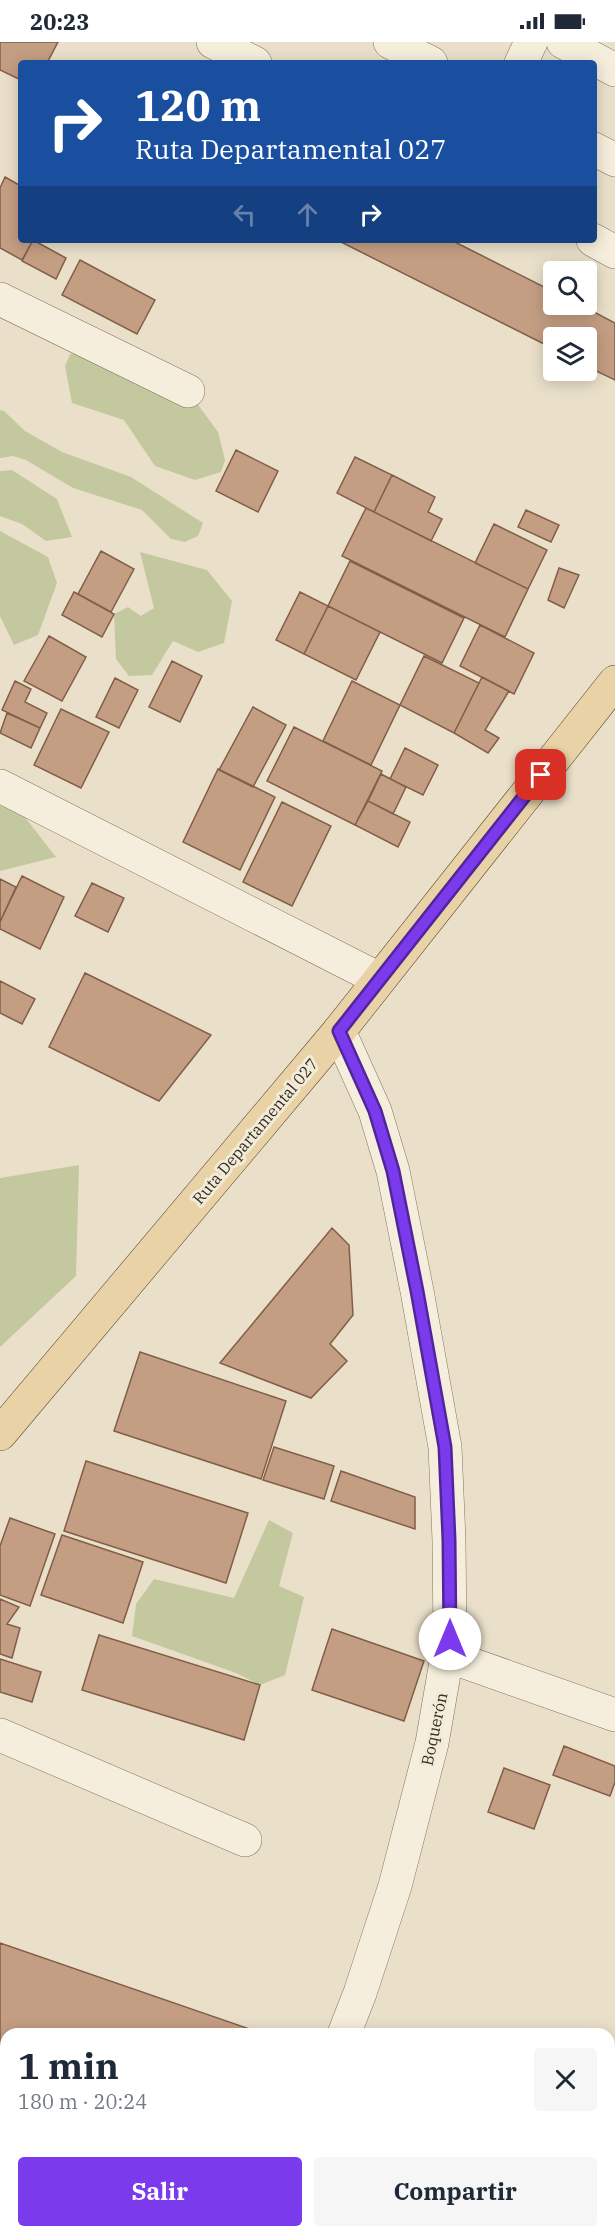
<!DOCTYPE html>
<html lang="es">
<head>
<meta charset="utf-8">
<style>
	body { margin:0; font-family:"IBM Plex Serif",serif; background:#f6f6f7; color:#1f2937; height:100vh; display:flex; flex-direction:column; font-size:22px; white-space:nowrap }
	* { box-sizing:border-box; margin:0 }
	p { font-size:20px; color:#747a83 }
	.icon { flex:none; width:33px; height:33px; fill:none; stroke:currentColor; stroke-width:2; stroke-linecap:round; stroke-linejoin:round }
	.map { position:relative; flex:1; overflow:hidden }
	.details { position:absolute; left:0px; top:1986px; width:615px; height:210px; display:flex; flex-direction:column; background:#fff; border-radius:18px 18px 0 0; box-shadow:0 3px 15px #0003 }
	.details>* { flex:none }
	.banner { position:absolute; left:18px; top:18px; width:579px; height:183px; border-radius:6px; box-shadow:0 3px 15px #0003; background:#1a4fa0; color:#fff; overflow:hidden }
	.tools { position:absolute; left:543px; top:219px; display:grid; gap:12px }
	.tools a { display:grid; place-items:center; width:54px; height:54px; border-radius:6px; background:#fff; box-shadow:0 3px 15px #0003; font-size:30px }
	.pin { position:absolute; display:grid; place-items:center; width:51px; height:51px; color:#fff; margin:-26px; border-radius:12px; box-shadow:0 3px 9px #0006 }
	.me { position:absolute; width:66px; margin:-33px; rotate:0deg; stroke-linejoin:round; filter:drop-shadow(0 0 4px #0008) }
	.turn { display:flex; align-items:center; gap:21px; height:126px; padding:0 18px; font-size:27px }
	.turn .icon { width:78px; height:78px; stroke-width:2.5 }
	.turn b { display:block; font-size:42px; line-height:51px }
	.lanes { display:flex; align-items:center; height:57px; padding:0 18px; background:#0003; justify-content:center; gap:30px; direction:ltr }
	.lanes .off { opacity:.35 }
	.round { display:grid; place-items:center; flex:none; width:63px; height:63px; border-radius:6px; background:#f6f6f7 }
	.headline { display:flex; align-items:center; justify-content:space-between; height:102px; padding:0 18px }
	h1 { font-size:36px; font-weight:800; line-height:45px }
	.action { display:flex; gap:12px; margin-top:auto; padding:12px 18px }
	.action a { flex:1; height:69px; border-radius:6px; background:#7c3aed; color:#fff; font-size:24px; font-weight:800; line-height:69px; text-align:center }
	.action a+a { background:#f6f6f7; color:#1f2937 }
	.status { display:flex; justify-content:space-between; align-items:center; height:42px; padding:0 30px; background:#fff; direction:ltr }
	.status svg { height:16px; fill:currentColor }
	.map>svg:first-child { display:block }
</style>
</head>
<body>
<div class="status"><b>20:23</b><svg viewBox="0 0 49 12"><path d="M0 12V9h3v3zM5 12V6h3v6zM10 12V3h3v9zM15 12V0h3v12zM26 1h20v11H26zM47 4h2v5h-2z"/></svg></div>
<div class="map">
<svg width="615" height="2196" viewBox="0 0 615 2196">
	<rect width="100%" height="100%" fill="#eae0ca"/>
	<!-- green -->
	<path fill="#c3c89e" d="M70 312 97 313 188 349 218 390 225 418 221 430 195 438 155 424 124 378 72 361 65 324Z
		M0 368 4 369 25 389 62 410 131 435 203 481 198 494 185 500 171 497 142 468 73 446 26 418 13 414 0 416Z
		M12 428 57 457 72 495 46 499 22 482 0 474V429Z
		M0 489 48 515 57 541 38 593 14 603 0 574Z
		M140 510 207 528 232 559 224 601 198 610 173 599 152 633 129 634 116 617 114 572 128 565 141 574 154 566Z
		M0 763 24 774 56 815 0 829Z
		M79 1123 76 1234 0 1305V1136Z
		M269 1478 293 1491 279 1544 304 1555 285 1633 260 1643 236 1631 132 1594 136 1562 154 1537 234 1556Z"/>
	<!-- building -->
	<path fill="#c49e83" stroke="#825e48" stroke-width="1.5" d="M0 0H58L47 21H21V38L0 28Z
		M5 135 21 144V198H33L22 218 0 206V146Z
		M33 198 66 216 56 237 22 219Z
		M337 198H451L554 250V262H579L615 281V338L586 324V296H554V307Z
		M80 218 155 258 137 292 62 253Z
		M236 408 278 429 258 470 216 449Z
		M355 415 392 433 374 470 337 451Z
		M392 433 435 455 428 470 442 477 431 499 374 470Z
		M366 466 528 547 505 595 342 514Z
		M526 468 559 483 551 500 518 485Z
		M494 482 547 508 528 547 475 521Z
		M101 509 134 527 111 570 78 552Z
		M350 519 464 576 442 621 328 564Z
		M559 526 579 533 564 566 548 558Z
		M74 550 114 572 102 595 62 573Z
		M300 550 328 564 304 612 276 598Z
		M328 564 380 590 356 638 304 612Z
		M480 583 534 611 514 652 460 624Z
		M49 594 86 615 62 659 24 639Z
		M424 614 479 641 454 691 400 663Z
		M172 619 202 634 180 680 149 665Z
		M482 635 509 649 485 688 499 696 488 711 454 691Z
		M115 636 138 648 119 686 96 675Z
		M15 639 31 647 25 660 47 671 40 686 2 668Z
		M352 639 400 663 371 723 323 699Z
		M253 665 286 683 253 745 219 728Z
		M61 667 109 690 81 746 34 723Z
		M7 671 40 686 31 706 0 691Z
		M294 685 382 729 355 783 267 739Z
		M405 706 438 723 423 753 390 737Z
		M218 727 275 755 240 828 183 800Z
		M381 732 406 745 393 772 368 759Z
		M368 759 410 780 398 805 355 783Z
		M282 760 331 784 292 864 243 840Z
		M22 834 64 855 40 907 0 887V880Z
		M0 837 16 845 0 880Z
		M92 841 124 856 108 890 75 874Z
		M85 931 211 993 159 1059 49 1005Z
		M0 939 35 957 22 982 0 971Z
		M332 1186 349 1203 353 1273 330 1302 347 1319 311 1356 220 1321Z
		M140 1310 286 1359 261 1437 114 1389Z
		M274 1405 334 1424 324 1457 263 1438Z
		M86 1419 248 1471 226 1541 64 1489Z
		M341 1429 415 1455V1487L331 1459Z
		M10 1476 55 1492 30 1564 0 1553V1504Z
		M62 1493 143 1520 123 1581 41 1553Z
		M0 1557 19 1565 7 1582 20 1586 12 1616 0 1612Z
		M332 1587 424 1619 404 1679 312 1648Z
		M99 1593 260 1643 244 1698 82 1648Z
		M0 1617 41 1630 32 1660 0 1650Z
		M564 1704 615 1724V1740L610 1754 553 1733Z
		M504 1726 550 1743 534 1787 488 1770Z
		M0 1901 264 1992H6V2048L0 2046Z
		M0 2085 6 2087V2190H159L157 2196H0Z"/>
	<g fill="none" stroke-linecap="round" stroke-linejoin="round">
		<!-- minor casing -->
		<g stroke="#857360" stroke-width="34">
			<path id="minor" d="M213 0 255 21
				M390 0 431 21
				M563 0 615 28
				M521 21 531 0
				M594 107 615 118
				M593 198 615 210
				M0 257 188 349
				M0 744 379 937
				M339 989 375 1069 393 1129 417 1249 445 1405 449 1498 450 1597 432 1701 395 1844 360 1951 344 1992
				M448 1614 615 1673
				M0 1693 245 1798
				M231 2196 235 2190"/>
		</g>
		<!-- major casing -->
		<g stroke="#544233" stroke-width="34">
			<path id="major" d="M0 1392 339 989 615 640"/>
		</g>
		<!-- minor -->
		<use href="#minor" stroke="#f6eedc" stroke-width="33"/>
		<!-- major -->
		<use href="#major" stroke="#e9d3a6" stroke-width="33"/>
	</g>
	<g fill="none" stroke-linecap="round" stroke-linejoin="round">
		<!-- route casing -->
		<g stroke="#51269a" stroke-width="15">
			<path id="route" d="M450 1597 449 1498 445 1405 417 1249 393 1129 375 1069 339 989 541 733"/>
		</g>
		<!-- route -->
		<use href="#route" stroke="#7c3aed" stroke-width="10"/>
	</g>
	<g text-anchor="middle" stroke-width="6" stroke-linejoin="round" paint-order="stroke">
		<!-- street labels -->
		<g font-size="16" fill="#372c22" stroke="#f2ebd8">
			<text transform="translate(255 1089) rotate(-50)" y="6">Ruta Departamental 027</text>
			<text transform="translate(434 1687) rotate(-78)" y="6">Boquerón</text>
		</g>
	</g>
</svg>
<div class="tools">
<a><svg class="icon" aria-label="search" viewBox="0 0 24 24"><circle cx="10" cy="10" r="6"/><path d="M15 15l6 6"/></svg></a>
<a><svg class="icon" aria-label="layers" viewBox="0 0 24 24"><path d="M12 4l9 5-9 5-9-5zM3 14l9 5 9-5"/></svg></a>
</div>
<div class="pin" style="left:541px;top:733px;background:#d93025"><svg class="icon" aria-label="arrive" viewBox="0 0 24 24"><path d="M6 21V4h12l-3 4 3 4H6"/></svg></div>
<svg class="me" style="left:450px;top:1597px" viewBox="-20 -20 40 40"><circle r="19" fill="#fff"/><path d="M0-13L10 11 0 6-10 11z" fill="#7c3aed"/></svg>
<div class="banner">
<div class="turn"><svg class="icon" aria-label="right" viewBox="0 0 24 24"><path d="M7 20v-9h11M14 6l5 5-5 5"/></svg><div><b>120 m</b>Ruta Departamental 027</div></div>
<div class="lanes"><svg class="icon off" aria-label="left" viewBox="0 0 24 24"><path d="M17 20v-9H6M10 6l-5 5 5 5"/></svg><svg class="icon off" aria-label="ahead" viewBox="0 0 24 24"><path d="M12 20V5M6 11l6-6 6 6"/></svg><svg class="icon" aria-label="right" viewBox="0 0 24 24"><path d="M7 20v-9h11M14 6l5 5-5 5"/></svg></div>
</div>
<section class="details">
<div class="headline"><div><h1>1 min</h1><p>180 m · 20:24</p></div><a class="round"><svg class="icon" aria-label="close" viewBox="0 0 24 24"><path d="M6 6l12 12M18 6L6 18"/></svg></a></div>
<div class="action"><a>Salir</a><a>Compartir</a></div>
</section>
</div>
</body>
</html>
